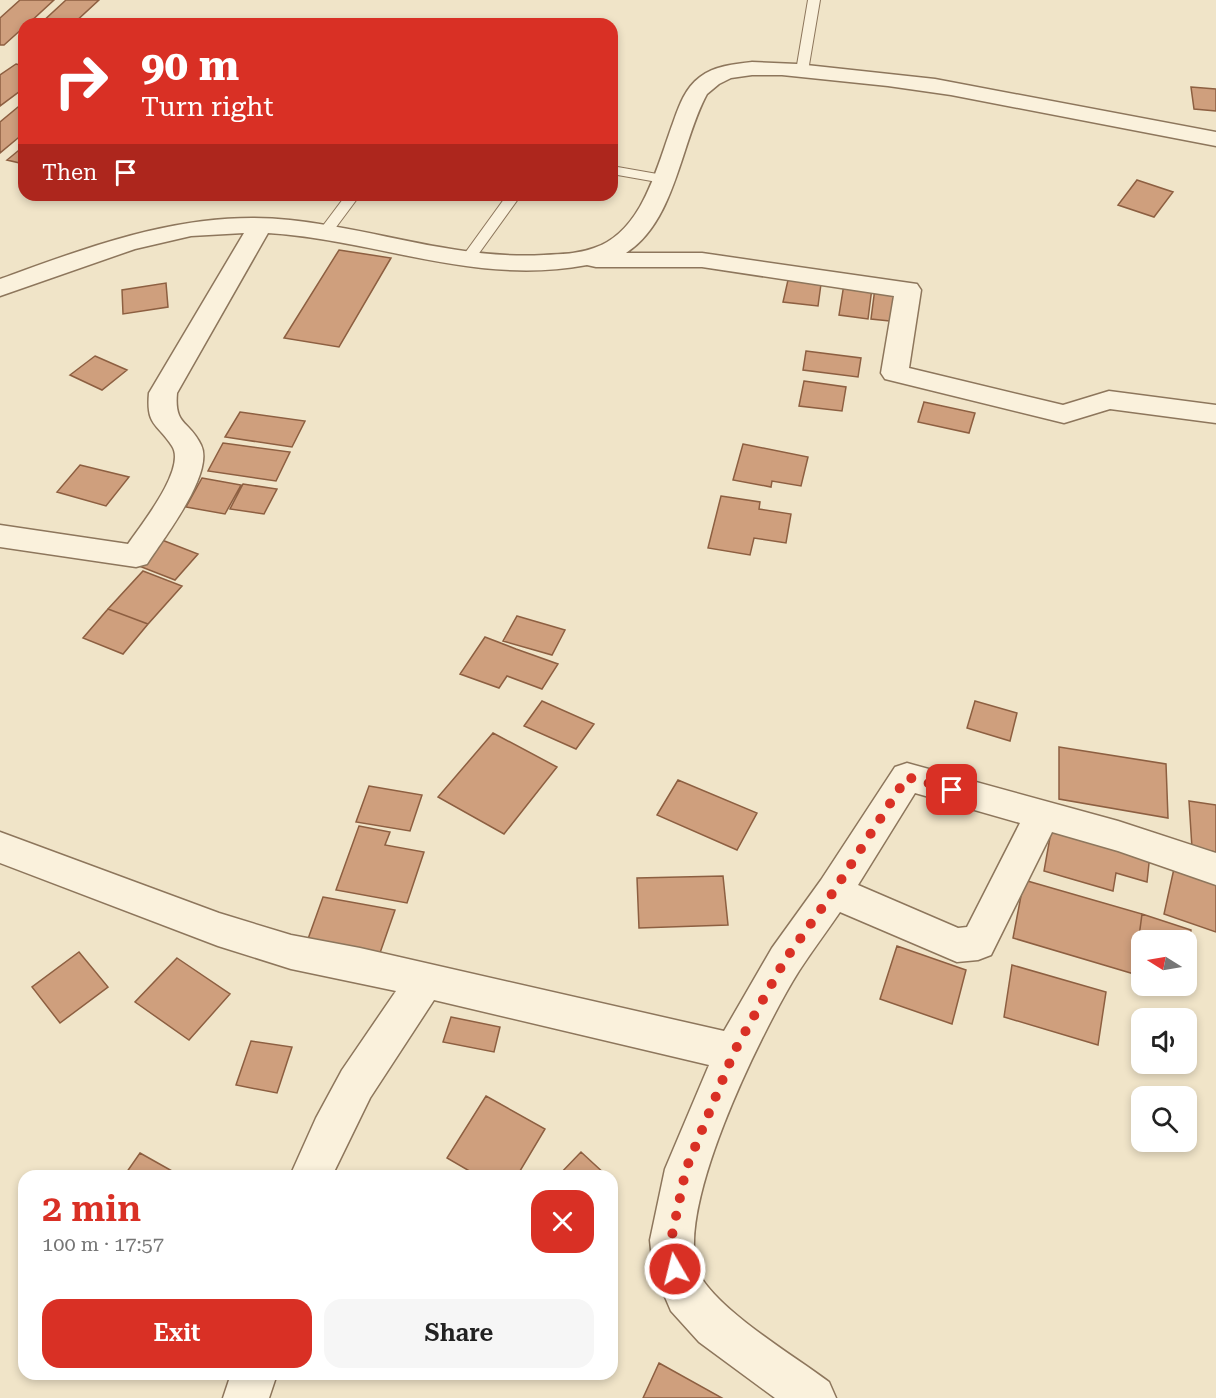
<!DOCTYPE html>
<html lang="en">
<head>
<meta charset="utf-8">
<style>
	body { margin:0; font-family:"Roboto Serif",serif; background:#f6f6f6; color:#222; height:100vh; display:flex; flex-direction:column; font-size:22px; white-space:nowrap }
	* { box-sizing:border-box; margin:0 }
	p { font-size:20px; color:#767676 }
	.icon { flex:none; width:33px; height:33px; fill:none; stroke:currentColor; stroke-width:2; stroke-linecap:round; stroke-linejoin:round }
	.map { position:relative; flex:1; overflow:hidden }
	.side { position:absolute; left:18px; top:1170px; width:600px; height:210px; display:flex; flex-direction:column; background:#fff; border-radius:18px; box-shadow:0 3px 9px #0003 }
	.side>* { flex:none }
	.top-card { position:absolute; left:18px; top:18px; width:600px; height:183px; border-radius:18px; box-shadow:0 3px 9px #0003; background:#d93025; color:#fff; overflow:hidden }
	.needle { width:39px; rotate:281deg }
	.fabs { position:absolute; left:1131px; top:930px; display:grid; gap:12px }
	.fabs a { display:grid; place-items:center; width:66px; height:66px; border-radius:12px; background:#fff; box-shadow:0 3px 9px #0003; font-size:30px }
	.pin { position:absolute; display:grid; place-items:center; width:51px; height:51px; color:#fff; margin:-26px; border-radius:12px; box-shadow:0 3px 9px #0006 }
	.me { position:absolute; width:66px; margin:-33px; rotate:352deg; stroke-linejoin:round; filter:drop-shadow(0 0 4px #0008) }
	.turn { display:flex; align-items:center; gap:21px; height:126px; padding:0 24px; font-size:27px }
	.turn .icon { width:78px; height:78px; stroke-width:2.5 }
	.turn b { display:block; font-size:42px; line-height:51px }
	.then { display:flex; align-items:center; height:57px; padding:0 24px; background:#0003; gap:12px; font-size:22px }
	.round { display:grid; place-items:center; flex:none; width:63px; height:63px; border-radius:18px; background:#f6f6f6 }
	.headline { display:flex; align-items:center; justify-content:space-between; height:102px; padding:0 24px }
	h1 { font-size:36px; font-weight:600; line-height:45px; color:#d93025 }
	.action { display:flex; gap:12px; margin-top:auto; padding:12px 24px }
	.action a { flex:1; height:69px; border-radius:18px; background:#d93025; color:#fff; font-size:24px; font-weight:600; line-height:69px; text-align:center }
	.action a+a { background:#f6f6f6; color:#222 }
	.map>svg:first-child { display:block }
</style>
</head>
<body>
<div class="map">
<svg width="1216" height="1398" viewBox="0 0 1216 1398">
	<rect width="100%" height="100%" fill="#f0e4c8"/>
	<!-- building -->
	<path fill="#cf9f7d" stroke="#8d5f41" stroke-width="1.5" d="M20 0H54L28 24H24V27L4 45H0V18Z
		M66 0H99L73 24H40Z
		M16 64 24 66V88L0 106V75Z
		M1191 87 1216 89V111L1194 109Z
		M24 102V133L0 153V122Z
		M24 146V164L7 160Z
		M1137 180 1173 192 1154 217 1118 205Z
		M339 250 391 258 339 347 284 338Z
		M788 280 821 284 818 306 783 302Z
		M166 283 168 307 123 314 122 290Z
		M844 284 872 288 868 319 839 315Z
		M875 288 902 291 899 322 871 319Z
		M806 351 861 358 858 377 803 370Z
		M95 356 127 370 102 390 70 375Z
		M804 381 846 387 842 411 799 406Z
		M924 402 975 413 969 433 918 422Z
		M240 412 305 421 292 447 225 437Z
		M223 443 290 452 276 481 208 471Z
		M743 444 808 457 801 486 772 481 771 487 733 480Z
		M80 465 129 477 106 506 57 492Z
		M202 478 241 485 225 514 186 507Z
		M243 484 277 489 264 514 230 509Z
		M721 496 760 502 759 509 791 514 786 543 754 538 750 555 708 548Z
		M162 540 198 554 175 580 139 566Z
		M143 571 182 586 148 624 108 609Z
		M108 609 148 624 123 654 83 638Z
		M517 616 565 630 552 655 503 641Z
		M485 637 516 649 558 664 542 689 507 676 499 688 460 674Z
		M542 701 594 724 576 749 524 726Z
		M975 701 1017 713 1010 741 967 728Z
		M493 733 557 767 504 834 438 797Z
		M1059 747 1166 764 1168 818 1059 799Z
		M678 780 757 813 737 850 657 815Z
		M369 786 422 795 410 831 356 822Z
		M1189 801 1216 805V852L1192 848Z
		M359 826 390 832 385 845 424 852 407 903 336 890Z
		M1052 826 1150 854 1147 882 1116 873 1113 891 1044 871Z
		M1175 864 1216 878V932L1164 914Z
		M723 876 728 925 639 928 637 878Z
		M1024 880 1142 914 1134 974 1013 938Z
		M323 897 395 910 380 953 308 939Z
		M1142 914 1191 930 1186 967V940H1142V976L1134 974Z
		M897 946 966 970 952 1024 880 999Z
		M79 952 108 987 60 1023 32 987Z
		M177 958 230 994 189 1040 135 1002Z
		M1012 965 1106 992 1098 1045 1004 1017Z
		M451 1017 500 1027 494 1052 443 1042Z
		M251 1041 292 1047 277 1093 236 1085Z
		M486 1096 545 1129 517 1176H478L447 1158Z
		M581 1152 607 1176H558Z
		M140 1153 181 1176H124Z
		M659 1363 722 1398H643Z"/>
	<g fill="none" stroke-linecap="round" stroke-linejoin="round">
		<!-- service casing -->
		<g stroke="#8d765c" stroke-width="2">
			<path id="service" d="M808 0H820L808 71 802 75 796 71Z
				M612 166 663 175 670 179 663 183 612 174Z
				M346 195H360L331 234H321L319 231Z
				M507 195H521L472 263H462L460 260Z"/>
		</g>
		<!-- minor casing -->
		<g stroke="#8d765c" stroke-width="3">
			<path id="minor" d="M752 62 797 64 935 79 1216 132V146L951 95 888 86 782 75H752L731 78 719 84 707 94C681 141 676 221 626 253H702L917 284 921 290 909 368 1063 405 1109 391 1216 405V423L1110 409 1064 423 885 379 881 373 894 296 702 267H596L587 265C474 286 378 240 268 233L177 393C174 426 189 420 201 445 215 473 163 539 147 564L136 567 0 547V525L128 544C141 525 187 468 172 446 157 423 146 426 149 393L244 233 191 236 135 249 0 296V279C94 245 188 209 290 220 377 229 455 260 544 255 561 254 578 254 594 248 643 232 657 166 673 123 679 106 685 88 700 77 714 66 734 64 752 62Z
				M907 763 1118 821 1216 853V885L1118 851 1052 832 991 955 978 960 957 962 840 912C827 931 812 951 799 971 765 1025 665 1223 702 1279 727 1316 793 1355 829 1382L836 1398H775L699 1342 671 1311 653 1269 650 1240 665 1169 709 1065 434 1000 370 1098 332 1176H290L316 1118 342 1070 396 991 291 969 218 946 0 863V832L219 913 291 935 360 948 724 1031 772 948 821 880 895 767ZM915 793 1020 823 967 927 958 928 858 885Z
				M231 1374H277L269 1398H223Z"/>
		</g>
		<!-- service -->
		<use href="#service" fill="#faf1dc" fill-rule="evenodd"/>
		<!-- minor -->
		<use href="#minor" fill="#faf1dc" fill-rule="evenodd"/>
	</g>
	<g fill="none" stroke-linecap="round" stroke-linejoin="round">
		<!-- route -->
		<path stroke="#d93025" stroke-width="10" stroke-dasharray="0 18" d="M675 1269 671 1240 686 1169 734 1052 785 960 834 891 907 777 952 790"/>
	</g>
</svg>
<div class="fabs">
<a><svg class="needle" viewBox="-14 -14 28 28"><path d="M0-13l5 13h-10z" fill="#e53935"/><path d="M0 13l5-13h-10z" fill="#767676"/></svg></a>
<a><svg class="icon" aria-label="sound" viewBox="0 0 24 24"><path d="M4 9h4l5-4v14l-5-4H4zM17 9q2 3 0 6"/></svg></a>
<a><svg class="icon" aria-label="search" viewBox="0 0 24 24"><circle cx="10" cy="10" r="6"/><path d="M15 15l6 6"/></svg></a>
</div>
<div class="pin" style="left:952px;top:790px;background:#d93025"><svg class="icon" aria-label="arrive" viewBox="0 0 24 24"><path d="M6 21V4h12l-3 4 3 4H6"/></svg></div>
<svg class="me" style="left:675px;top:1269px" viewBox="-20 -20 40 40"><circle r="17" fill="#d93025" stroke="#fff" stroke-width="3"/><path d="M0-11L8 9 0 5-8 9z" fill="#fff"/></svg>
<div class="top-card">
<div class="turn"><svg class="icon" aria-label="right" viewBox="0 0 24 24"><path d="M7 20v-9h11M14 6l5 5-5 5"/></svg><div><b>90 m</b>Turn right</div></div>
<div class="then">Then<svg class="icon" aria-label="arrive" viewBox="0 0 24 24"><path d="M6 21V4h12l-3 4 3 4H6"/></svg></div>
</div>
<section class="side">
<div class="headline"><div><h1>2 min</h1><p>100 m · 17:57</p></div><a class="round" style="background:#d93025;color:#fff"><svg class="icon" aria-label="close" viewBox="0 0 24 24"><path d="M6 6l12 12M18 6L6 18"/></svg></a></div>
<div class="action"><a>Exit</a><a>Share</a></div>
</section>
</div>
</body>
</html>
